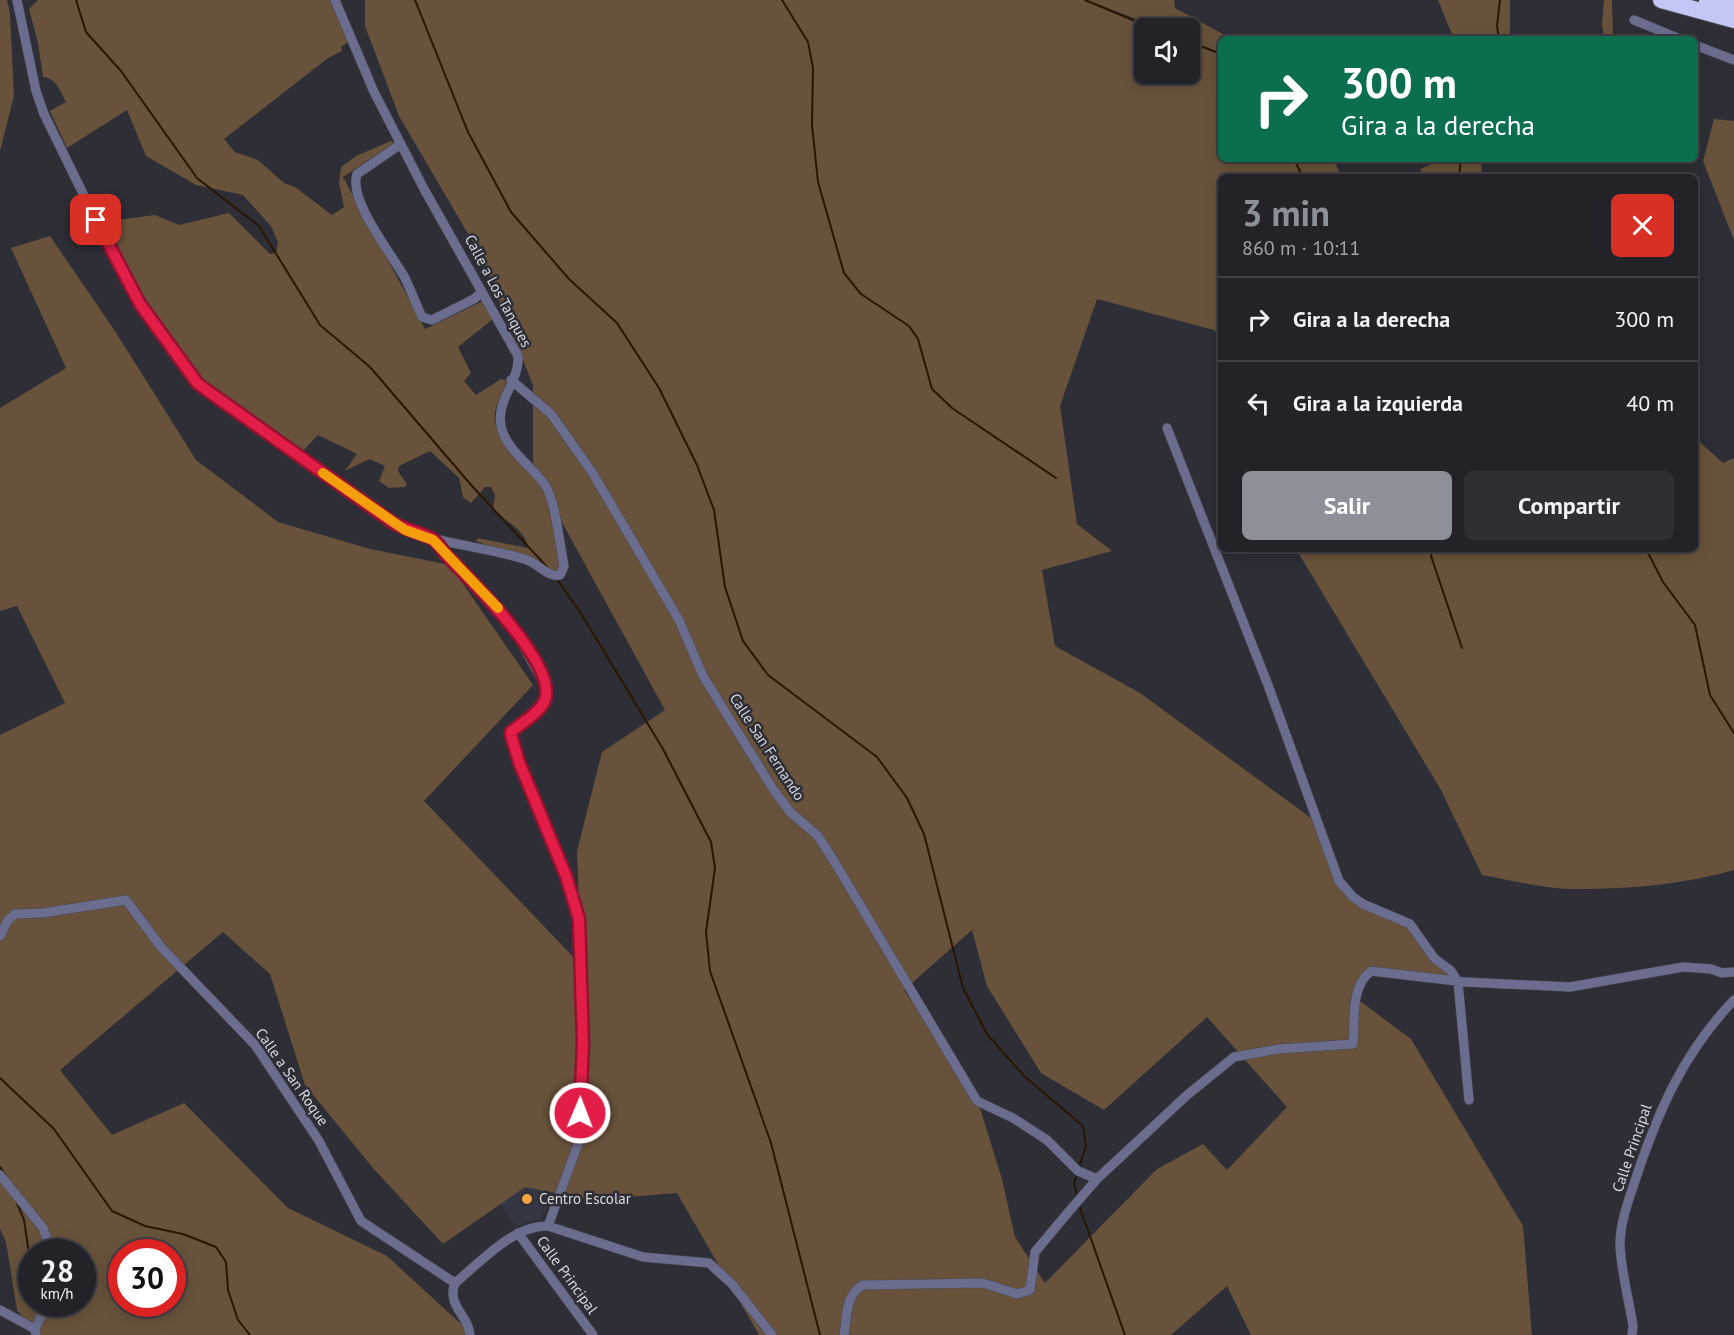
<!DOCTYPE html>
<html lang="es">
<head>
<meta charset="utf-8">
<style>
	body { margin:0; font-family:"PT Sans",sans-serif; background:#2e2f34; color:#f1f3f6; height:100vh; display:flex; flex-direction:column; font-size:22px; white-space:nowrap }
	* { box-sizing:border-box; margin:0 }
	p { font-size:20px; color:#a2a4a8 }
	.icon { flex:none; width:33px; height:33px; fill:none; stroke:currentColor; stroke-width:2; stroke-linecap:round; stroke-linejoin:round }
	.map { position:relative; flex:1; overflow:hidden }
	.sheet { position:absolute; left:1218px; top:174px; width:480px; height:378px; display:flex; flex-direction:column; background:#222228; border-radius:9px; box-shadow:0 3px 15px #0003,0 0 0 2px #3f3f45 }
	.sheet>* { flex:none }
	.top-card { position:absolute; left:1218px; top:36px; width:480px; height:126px; border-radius:9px; box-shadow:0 3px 15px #0003,0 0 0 2px #3f3f45; background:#0b6e4f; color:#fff; overflow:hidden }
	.controls { position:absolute; left:1134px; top:18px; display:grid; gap:12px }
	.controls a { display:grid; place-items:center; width:66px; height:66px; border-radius:9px; background:#222228; box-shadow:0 3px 15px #0003,0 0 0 2px #3f3f45; font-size:30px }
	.speed { position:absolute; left:18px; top:1239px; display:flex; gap:12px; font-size:30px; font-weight:700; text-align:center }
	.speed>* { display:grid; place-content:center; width:78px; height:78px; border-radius:50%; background:#222228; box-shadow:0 3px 15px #0003,0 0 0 2px #3f3f45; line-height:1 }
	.speed small { font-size:15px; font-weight:400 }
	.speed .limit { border:9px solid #d22; background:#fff; color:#111 }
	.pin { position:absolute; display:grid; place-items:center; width:51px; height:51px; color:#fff; margin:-26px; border-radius:12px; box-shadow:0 3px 9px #0006 }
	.me { position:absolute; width:66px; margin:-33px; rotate:1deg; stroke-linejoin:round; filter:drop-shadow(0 0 4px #0008) }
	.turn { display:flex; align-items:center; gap:21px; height:126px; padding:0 24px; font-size:27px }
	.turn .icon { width:78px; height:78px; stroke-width:2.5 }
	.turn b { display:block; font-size:42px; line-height:51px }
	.round { display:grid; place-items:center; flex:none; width:63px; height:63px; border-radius:9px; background:#2e2f34 }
	.summary { display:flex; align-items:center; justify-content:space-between; height:102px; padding:0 24px }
	h1 { font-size:36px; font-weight:700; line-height:45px; color:#8c9099 }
	.primary-button { display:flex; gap:12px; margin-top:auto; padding:12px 24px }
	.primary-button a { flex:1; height:69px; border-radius:9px; background:#8c9099; color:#fff; font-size:24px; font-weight:700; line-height:69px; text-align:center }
	.primary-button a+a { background:#2e2f34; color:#f1f3f6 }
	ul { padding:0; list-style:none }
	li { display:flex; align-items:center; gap:18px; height:84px; padding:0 24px; border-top:2px solid #3f3f45 }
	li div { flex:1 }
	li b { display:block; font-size:22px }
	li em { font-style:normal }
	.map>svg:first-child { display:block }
</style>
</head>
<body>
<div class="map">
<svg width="1734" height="1335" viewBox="0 0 1734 1335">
	<rect width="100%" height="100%" fill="#2d2e36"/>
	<!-- built -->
	<path fill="#353643" d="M543 1172 554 1190 553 1197 541 1219 516 1226 498 1201Z"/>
	<!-- green -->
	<path fill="#68523b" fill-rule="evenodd" d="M0 0H7L10 13 14 96 0 151Z
		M38 0H332L349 41 341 47 342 51 328 58 224 139 235 152 258 160 284 183 295 187 332 215 344 207 339 183 341 167 356 156 391 141 395 142 343 177 425 329 483 301 493 319 458 347 471 373 464 381 476 395 501 379 506 380C505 390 497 401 495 412 491 435 519 456 533 471V385L481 256 399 116 365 26V0H1084L1149 28H1144V74H1190V43L1221 55V159H1293L1302 177H1221V338L1214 330 1097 299 1060 406 1077 524 1112 551 1042 570 1055 646 1140 693 1318 823 1339 881 1352 897 1410 924 1458 982 1371 971 1356 998 1411 1039 1523 1226 1532 1335H1251L1227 1286 1171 1335H759L677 1193 592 1200 525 1187 443 1244 373 1168 305 1085 270 974 223 932 60 1070 112 1135 184 1103 288 1208 387 1256 473 1335H37L17 1310 6 1242 0 1229V735L65 703 17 606 0 611V408L66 368 11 248 50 236 115 331 196 460 278 522 370 549 450 565 533 685 424 801 581 965 577 851 602 752 665 710 548 497 561 563 559 570 555 572 476 541 478 538 528 548C527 532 505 520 493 510L495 495 491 487H485L471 503 463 497 459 478 430 451 399 466 398 471 407 484 405 487 389 488 379 481 385 466 369 459 345 471 357 454 318 435 303 451 204 380 151 308 96 223 155 215 179 225 229 213 270 254 276 253 278 243 271 226 243 195 196 185 146 156 127 110 67 148 50 111 66 102C60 91 56 78 43 77L38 43 29 9ZM972 930 987 986 1041 1073 1104 1110 1207 1017 1287 1107 1227 1170 1203 1144 1157 1169 1045 1283 1015 1237 1002 1179 975 1092 904 990ZM32 1252H82V1304H32ZM122 1252H172V1304H122Z
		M1087 0H1174L1175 8 1232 39H1221V53L1190 41V28H1159Z
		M1438 0H1510V39H1454Z
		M1604 0H1612L1613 39H1604L1602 25Z
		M1714 119 1734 121V240L1703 161Z
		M1294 159H1334L1341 177H1303Z
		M1443 159H1481L1482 177H1423L1420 169Z
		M1695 438 1723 463 1734 458V870C1683 885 1622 890 1569 889 1540 888 1510 880 1482 875L1441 790 1296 549H1695Z"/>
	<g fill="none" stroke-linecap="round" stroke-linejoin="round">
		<!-- stream -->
		<path stroke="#2a1600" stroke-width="2" d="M76 0 86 32 121 71 197 178 259 226 320 325 370 367 472 486 548 568
			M415 0 468 132 511 212 569 279 617 323 659 388 697 465 714 510 725 587 743 641 768 675 877 757 907 798 924 834 963 988 987 1034 1024 1076 1083 1126 1086 1146 1079 1167
			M782 0 808 42 813 68 812 125 818 182 844 273 861 294 909 326 918 339 932 389 952 408 1056 478
			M1085 0 1152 28
			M1499 39 1497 26 1500 0
			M1190 42 1221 54
			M1294 159 1303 177
			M1459 177 1461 159
			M1432 549 1431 556 1462 648
			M1646 549 1663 582 1695 625 1710 695 1734 733
			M557 579 582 615 663 749 711 842 715 868 706 932 710 971 771 1143 820 1335
			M0 1078 54 1129 112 1211 145 1226 183 1234 216 1247 226 1262 228 1290 238 1320 250 1335
			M0 1167 6 1176
			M1077 1173 1074 1183 1077 1196
			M17 1203 24 1220 32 1273
			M1079 1205 1125 1335
			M36 1304 37 1311"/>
		<!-- street casing -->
		<g stroke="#484951" stroke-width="10">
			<path id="street" d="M17 0 36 91 44 114 115 259 140 304 198 384 405 530C445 545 488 547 527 560 539 564 548 578 560 575L564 566C560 546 555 499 545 485 532 466 505 449 501 426 496 399 520 381 518 356L424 189 374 92 335 0
				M1634 20 1680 39
				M1695 45 1734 60
				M401 144 357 174C348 201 392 254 405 278 411 291 416 304 422 317L432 320 474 299 482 292
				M511 380 551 414 592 472 679 620 703 676 773 789 790 812 818 836 834 861 977 1101 1013 1118 1047 1140 1078 1171 1097 1179
				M1167 428 1268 685 1339 881 1353 897 1363 904 1410 924 1434 958 1451 971 1458 982 1469 1100
				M433 540 508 619 546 687 541 706 511 732V735L519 762 566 876 581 937V1136L548 1226
				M0 936 8 920 15 914 43 913 126 900 161 947 255 1045 319 1141 361 1221 455 1283C481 1262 513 1225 548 1226L643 1257 709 1263 732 1284 772 1335
				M0 1175 43 1228 52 1252
				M518 1233 593 1335
				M455 1283C446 1305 469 1316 470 1335
				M0 1310 35 1329
				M36 1335 35 1329 47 1304
				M844 1335C847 1318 845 1294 863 1285L983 1283 1017 1294 1030 1290 1035 1252 1065 1216 1097 1179 1186 1096 1234 1057 1278 1049 1353 1044C1355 1020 1350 987 1371 971L1465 982 1570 987 1683 967 1711 969 1722 973 1734 972
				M1632 1335 1633 1326C1629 1300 1621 1271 1620 1245 1620 1222 1629 1199 1636 1178 1658 1111 1684 1052 1734 1000"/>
		</g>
		<!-- highway casing -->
		<g stroke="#484951" stroke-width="18">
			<path id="highway" d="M1661 0 1734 20
				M1707 0 1734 8"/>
		</g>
		<!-- street -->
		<use href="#street" stroke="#6a6d8d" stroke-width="9"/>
		<!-- highway -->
		<use href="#highway" stroke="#c2c7f5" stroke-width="16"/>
	</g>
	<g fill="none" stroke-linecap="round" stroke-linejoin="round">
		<!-- route casing -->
		<g stroke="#92132f" stroke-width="15">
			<path id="route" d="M96 220 140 304 198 384 392 522C404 530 424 533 434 540 440 545 444 553 449 558 472 581 558 666 545 700 540 713 521 723 511 732V735L519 762 566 876 579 919 583 1042 580 1113"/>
		</g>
		<!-- route -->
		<use href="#route" stroke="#e11d48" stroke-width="10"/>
		<!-- slow -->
		<path stroke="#f59e0b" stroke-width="10" d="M323 473 405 530 433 540 498 608"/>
	</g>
	<!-- markers -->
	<circle fill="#f4a443" stroke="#2d2e36" stroke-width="2" cx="527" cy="1199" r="6"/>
	<g text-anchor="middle" stroke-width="5" stroke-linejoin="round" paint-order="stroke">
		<!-- street labels -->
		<g font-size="15" fill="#d8d9de" stroke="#2d2e36">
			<text transform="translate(498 291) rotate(62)" y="5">Calle a Los Tanques</text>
			<text transform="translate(767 747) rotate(57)" y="5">Calle San Fernando</text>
			<text transform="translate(292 1077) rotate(55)" y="5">Calle a San Roque</text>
			<text transform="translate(1632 1148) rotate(-71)" y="5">Calle Principal</text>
			<text transform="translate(567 1275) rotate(54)" y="5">Calle Principal</text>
		</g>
		<!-- poi labels -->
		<g font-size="15" fill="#d8d9de" stroke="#2d2e36" text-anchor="start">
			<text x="539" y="1204">Centro Escolar</text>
		</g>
	</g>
</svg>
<div class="controls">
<a><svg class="icon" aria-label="sound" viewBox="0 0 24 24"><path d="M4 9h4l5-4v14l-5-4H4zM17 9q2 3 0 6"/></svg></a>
</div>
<div class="speed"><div>28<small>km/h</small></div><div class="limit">30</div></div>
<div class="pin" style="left:96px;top:220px;background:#d93025"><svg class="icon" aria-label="arrive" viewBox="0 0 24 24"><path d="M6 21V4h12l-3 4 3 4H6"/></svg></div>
<svg class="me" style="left:580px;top:1113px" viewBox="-20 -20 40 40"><circle r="17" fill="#e11d48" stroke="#fff" stroke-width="3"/><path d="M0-11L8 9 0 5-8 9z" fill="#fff"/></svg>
<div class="top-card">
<div class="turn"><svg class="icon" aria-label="right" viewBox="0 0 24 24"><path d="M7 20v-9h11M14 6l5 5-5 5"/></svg><div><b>300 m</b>Gira a la derecha</div></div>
</div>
<section class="sheet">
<div class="summary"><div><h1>3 min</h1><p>860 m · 10:11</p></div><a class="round" style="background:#d93025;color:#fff"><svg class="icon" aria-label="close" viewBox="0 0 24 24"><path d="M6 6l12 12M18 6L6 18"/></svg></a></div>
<ul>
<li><svg class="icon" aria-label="right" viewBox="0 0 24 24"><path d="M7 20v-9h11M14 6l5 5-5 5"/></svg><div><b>Gira a la derecha</b></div><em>300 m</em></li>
<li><svg class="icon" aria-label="left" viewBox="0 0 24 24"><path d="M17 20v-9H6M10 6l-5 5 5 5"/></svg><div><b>Gira a la izquierda</b></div><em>40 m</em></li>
</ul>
<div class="primary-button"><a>Salir</a><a>Compartir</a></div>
</section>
</div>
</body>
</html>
